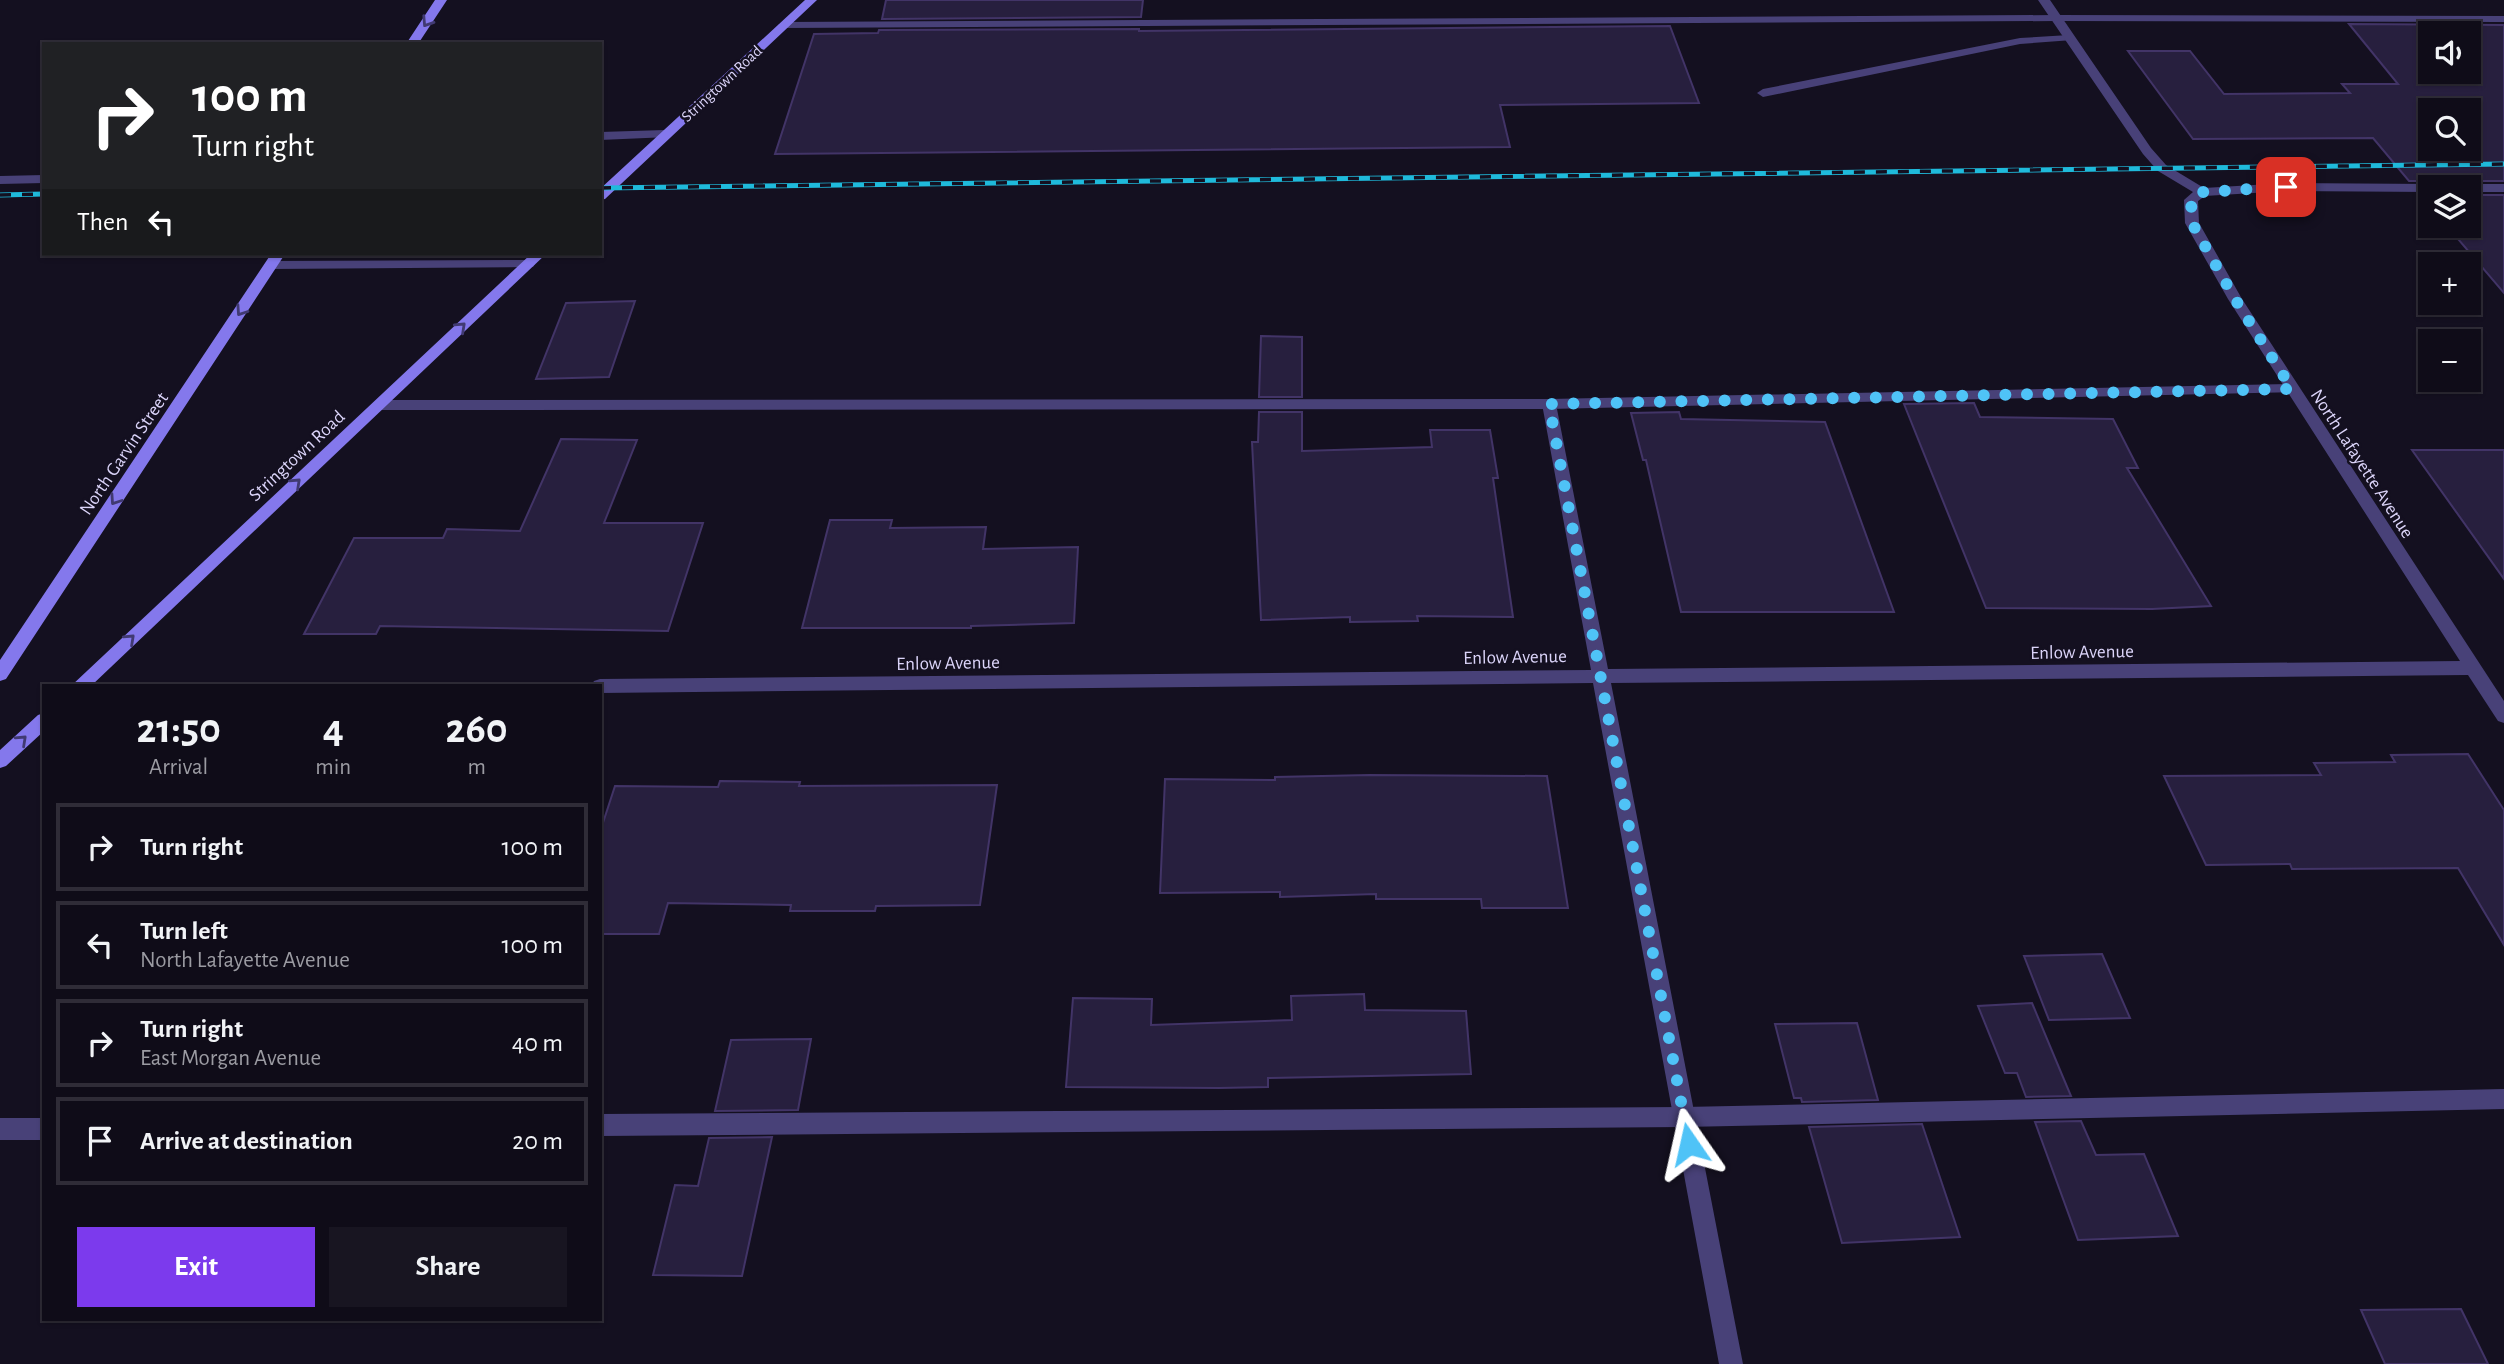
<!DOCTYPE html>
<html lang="en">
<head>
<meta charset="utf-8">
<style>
	body { margin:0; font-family:"Alegreya Sans",sans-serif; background:#181521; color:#f1f3f6; height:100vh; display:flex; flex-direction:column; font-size:26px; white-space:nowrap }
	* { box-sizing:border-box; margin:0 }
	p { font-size:23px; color:#9b9ba2 }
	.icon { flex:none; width:38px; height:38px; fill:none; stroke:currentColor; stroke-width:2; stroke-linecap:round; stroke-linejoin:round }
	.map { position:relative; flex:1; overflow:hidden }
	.drawer { position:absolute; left:42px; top:684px; width:560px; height:637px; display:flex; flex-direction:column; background:#0f0c18; border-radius:0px; box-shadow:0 2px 5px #0004,0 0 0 2px #2f2c37 }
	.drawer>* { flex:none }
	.top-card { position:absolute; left:42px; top:42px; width:560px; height:214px; border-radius:0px; box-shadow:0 2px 5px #0004,0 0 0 2px #2f2c37; background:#202124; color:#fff; overflow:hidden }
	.controls { position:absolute; left:2418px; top:21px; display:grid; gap:14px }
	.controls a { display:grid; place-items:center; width:63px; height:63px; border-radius:0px; background:#0f0c18; box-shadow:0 2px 5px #0004,0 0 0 2px #2f2c37; font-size:35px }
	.pin { position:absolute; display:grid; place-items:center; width:60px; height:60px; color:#fff; margin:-30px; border-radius:14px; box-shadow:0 4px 10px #0006 }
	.me { position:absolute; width:77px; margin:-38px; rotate:349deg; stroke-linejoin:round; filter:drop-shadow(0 0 5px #0008) }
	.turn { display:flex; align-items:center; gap:24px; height:147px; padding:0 35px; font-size:32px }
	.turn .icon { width:91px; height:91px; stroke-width:2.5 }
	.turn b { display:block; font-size:49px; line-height:60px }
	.then { display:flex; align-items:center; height:66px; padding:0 35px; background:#0003; gap:14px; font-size:26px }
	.eta { display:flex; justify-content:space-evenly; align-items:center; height:119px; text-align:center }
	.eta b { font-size:42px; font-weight:600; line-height:49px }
	.button { display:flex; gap:14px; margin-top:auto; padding:14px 35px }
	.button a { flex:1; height:80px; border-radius:0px; background:#7c3aed; color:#fff; font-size:28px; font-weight:600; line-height:80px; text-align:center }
	.button a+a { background:#181521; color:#f1f3f6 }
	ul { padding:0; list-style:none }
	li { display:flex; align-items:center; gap:21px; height:88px; margin:0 14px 10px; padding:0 21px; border:4px solid #2f2c37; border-radius:0px }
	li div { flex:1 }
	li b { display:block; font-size:26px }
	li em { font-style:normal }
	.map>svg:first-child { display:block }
</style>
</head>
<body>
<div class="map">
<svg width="2504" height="1364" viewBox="0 0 2504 1364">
	<rect width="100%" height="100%" fill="#141020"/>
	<!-- building -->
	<path fill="#271f3e" stroke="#423467" stroke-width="2" fill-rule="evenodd" d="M886 0H1143L1141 17 882 19Z
		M2349 24 2504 25V181H2469L2461 187H2439L2431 181H2409L2373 138 2193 139 2128 51H2190L2224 94 2350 93 2342 84H2398ZM2431 33H2469V72H2431ZM2431 110H2469V149H2431Z
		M1670 26 1699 103 1500 105 1510 147 775 154 814 34 878 33 879 30 1139 29V31Z
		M2469 195H2504V293L2447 226H2469Z
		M635 301 609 377 536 379 566 303Z
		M1261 336 1302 337V397H1259Z
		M1974 403 1980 417 2113 419 2138 468H2127L2211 606 2152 609 1986 608 1904 404Z
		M1259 412H1302V451L1432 447 1430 430H1490L1498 478H1493L1513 617 1417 616 1418 621 1350 622V617L1261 620 1252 442H1258Z
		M1679 412 1681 419 1825 422 1894 612H1681L1646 460H1643L1631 413Z
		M561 439 637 440 604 523H703L668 631 380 626 376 634H304L354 538H443L447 529 520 531Z
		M2412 450H2504V579Z
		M830 520H892L890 528 986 527 983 549 1078 547 1074 623 971 626V628H802Z
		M2468 754 2504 810V945L2458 868 2292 869 2290 864 2206 865 2164 776 2321 775 2314 763 2395 762 2391 755Z
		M1370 775 1547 776 1568 908H1482L1481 899H1376V894L1280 897V892L1160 893 1165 779 1275 780V777Z
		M720 781 800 782 799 786 997 785 980 905 876 906 875 911H790L791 905 668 903 659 934H600V832L615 786 718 787Z
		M2102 954 2130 1018 2049 1020 2024 956Z
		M1364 994 1365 1010 1466 1011 1471 1074 1268 1078V1087L1219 1088 1066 1087 1073 998 1152 999 1151 1025 1292 1020 1291 996Z
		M2032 1003 2060 1070 2071 1096 2026 1097 2017 1073H2005L1978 1006Z
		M1857 1023 1878 1100 1802 1102 1801 1098H1794L1775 1024Z
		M811 1039 798 1110 715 1111 731 1040Z
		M2081 1121 2096 1155 2144 1154 2178 1236 2078 1240 2035 1122Z
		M1922 1124 1960 1237 1842 1243 1809 1127Z
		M772 1137 742 1276 653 1275 675 1185 698 1186 709 1138Z
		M2461 1309 2488 1364H2385L2361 1310Z"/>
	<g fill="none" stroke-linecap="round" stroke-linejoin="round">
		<!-- lane -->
		<path fill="#484178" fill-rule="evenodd" d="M2055 15 2504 16V22L2055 21 784 28 778 25 784 22Z
			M2069 35 2073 36V40L2020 44 1763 97 1757 93 1763 89 2020 38Z
			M665 130 671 134 669 137 600 140V132Z
			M44 175V183L0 184V176Z
			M2292 384 2297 386 2299 389 2297 392 1549 409 378 410 371 405 378 400 1549 399Z
			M2504 1089V1109L1684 1127 600 1136V1114L1684 1107Z
			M0 1118H44V1140H0Z"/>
		<!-- street -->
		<path fill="#484178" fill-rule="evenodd" d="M2038 0H2050L2151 148 2166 165 2204 188 2286 183 2431 184 2437 187H2431V192L2286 191 2205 196 2198 201 2199 223 2242 299 2504 701V723L2498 721 2468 675 1611 683 1743 1364H1719L1593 683 600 693V686H591L594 681 600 679 1591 670 1542 404 1549 399 1556 404 1608 669 2460 661 2228 299 2185 223 2184 200 2193 192 2158 171 2143 154Z
			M2469 184H2504V192H2469V187H2463Z
			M528 260 535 264 533 267 271 269 264 265 271 261Z"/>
		<!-- secondary -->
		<path fill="#8478ec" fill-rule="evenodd" d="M435 0H447L418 44H406Z
			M805 0H817L605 199 600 200V189Z
			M271 254H285L6 679 0 681V660Z
			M531 254H546L91 686H71Z
			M44 713V731L6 766 0 768V750L38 715Z"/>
		<!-- rail casing -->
		<g stroke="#1fbadb" stroke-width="5">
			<path id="rail" d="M600 188 2504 164
				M0 195 44 194"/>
		</g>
		<!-- rail -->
		<use href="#rail" stroke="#141020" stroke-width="3.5" stroke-dasharray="11" stroke-linecap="butt"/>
	</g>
	<!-- one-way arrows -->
	<defs><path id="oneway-chevron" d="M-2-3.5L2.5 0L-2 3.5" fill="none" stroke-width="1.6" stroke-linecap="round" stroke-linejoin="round" transform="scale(1.75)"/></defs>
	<g stroke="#413a72">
		<use href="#oneway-chevron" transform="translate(427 22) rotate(123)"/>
		<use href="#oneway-chevron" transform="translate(241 311) rotate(124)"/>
		<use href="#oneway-chevron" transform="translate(461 327) rotate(-43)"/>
		<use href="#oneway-chevron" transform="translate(296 483) rotate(-43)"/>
		<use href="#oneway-chevron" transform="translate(115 500) rotate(124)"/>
		<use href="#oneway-chevron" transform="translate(130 639) rotate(-43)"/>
		<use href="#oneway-chevron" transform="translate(22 740) rotate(-43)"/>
	</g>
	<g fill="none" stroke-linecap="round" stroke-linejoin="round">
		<!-- route -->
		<path stroke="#4fc3f7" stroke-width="12" stroke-dasharray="0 21.6" d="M1689 1144 1549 404 2292 389 2235 299 2192 223 2191 200 2202 192 2286 187"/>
	</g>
	<g text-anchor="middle" stroke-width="5" stroke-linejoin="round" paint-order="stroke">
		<!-- far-street labels -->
		<g font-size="16" fill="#dbd4f9" stroke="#141020">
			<text transform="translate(721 83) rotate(-43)" y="6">Stringtown Road</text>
		</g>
		<!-- street labels -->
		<g font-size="19" fill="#dbd4f9" stroke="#141020">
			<text transform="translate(123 453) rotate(-56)" y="7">North Garvin Street</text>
			<text transform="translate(296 455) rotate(-43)" y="7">Stringtown Road</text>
			<text transform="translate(2363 463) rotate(57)" y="7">North Lafayette Avenue</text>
			<text transform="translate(2082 651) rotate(-1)" y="7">Enlow Avenue</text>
			<text transform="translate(1515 656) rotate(-1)" y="7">Enlow Avenue</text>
			<text transform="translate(948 662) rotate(-1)" y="7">Enlow Avenue</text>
		</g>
	</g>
</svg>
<div class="controls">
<a><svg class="icon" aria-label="sound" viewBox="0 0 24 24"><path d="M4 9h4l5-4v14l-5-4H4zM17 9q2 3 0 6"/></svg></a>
<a><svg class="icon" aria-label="search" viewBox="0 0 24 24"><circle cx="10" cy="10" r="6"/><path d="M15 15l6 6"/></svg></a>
<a><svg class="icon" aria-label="layers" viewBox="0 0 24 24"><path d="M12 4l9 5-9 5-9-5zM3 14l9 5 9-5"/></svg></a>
<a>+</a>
<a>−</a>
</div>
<div class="pin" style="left:2286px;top:187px;background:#d93025"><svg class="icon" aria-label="arrive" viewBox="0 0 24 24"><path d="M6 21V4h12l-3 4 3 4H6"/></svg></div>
<svg class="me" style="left:1689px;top:1144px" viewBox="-20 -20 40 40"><path d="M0-17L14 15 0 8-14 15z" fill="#4fc3f7" stroke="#fff" stroke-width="4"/></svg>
<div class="top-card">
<div class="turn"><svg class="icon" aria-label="right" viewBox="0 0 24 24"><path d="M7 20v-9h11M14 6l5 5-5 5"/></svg><div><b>100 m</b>Turn right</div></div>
<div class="then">Then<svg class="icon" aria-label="left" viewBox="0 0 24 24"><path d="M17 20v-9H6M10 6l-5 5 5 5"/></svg></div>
</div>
<section class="drawer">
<div class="eta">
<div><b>21:50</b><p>Arrival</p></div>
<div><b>4</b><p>min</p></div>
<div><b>260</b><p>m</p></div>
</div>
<ul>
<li><svg class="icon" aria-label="right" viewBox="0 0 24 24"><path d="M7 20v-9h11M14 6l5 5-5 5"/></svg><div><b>Turn right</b></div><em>100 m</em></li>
<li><svg class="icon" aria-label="left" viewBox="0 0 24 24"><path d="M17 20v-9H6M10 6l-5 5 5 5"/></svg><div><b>Turn left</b><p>North Lafayette Avenue</p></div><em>100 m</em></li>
<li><svg class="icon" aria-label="right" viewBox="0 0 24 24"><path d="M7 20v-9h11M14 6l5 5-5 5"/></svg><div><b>Turn right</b><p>East Morgan Avenue</p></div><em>40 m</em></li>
<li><svg class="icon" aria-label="arrive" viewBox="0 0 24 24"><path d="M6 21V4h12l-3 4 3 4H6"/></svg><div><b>Arrive at destination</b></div><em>20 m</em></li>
</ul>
<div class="button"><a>Exit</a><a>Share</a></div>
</section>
</div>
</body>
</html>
